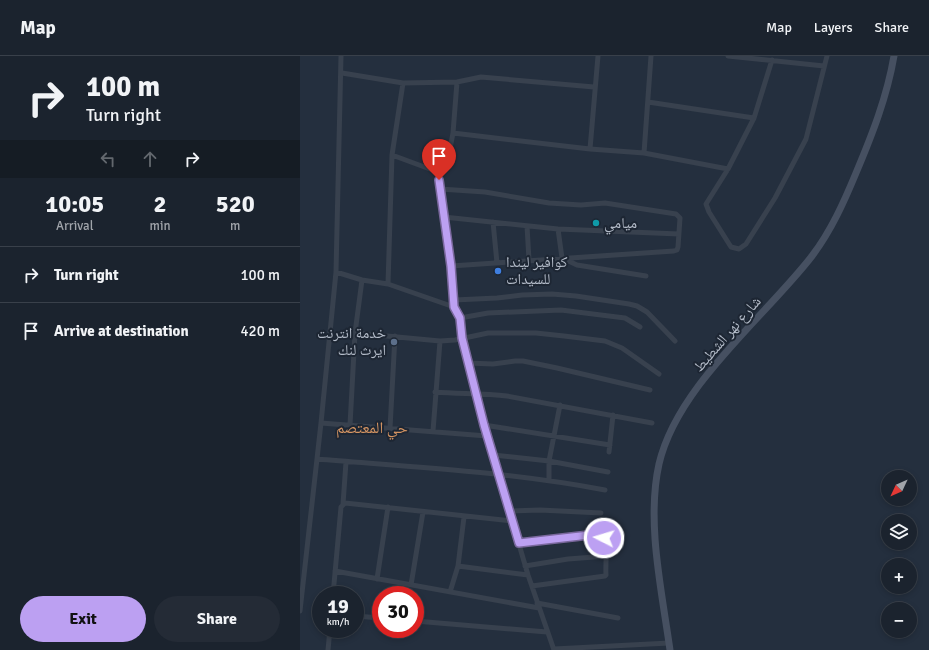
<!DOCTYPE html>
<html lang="en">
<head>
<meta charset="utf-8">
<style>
	body { margin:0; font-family:Signika,"Noto Naskh Arabic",sans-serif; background:#242b36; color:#f1f3f6; height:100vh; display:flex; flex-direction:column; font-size:15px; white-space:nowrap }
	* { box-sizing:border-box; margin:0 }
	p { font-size:13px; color:#a0a4aa }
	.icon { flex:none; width:22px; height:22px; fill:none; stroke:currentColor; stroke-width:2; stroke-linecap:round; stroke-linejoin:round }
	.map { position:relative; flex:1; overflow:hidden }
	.sheet { display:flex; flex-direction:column; background:#1b232e; width:300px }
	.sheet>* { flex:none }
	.guide { background:#1b232e; color:#f1f3f6; overflow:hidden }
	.needle { width:26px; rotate:226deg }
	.fabs { position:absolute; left:581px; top:414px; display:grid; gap:8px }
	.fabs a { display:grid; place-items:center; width:36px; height:36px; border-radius:50%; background:#1b232e; box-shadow:0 2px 6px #0003,0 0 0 1px #39404a; font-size:20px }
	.speed { position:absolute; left:12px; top:530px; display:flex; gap:8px; font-size:20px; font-weight:700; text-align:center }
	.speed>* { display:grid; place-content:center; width:52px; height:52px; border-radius:50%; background:#1b232e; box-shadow:0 2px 6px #0003,0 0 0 1px #39404a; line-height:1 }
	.speed small { font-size:10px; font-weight:400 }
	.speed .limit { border:6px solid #d22; background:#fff; color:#111 }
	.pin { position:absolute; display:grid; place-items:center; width:34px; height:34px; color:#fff; margin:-41px -17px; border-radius:50% 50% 50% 0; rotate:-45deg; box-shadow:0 0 4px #0007 }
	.pin .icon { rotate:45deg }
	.me { position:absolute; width:44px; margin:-22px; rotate:275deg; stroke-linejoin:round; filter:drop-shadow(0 0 3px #0008) }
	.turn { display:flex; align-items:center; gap:14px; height:84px; padding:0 20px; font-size:18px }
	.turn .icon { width:52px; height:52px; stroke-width:2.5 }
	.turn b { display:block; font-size:28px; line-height:34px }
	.lanes { display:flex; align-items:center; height:38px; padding:0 20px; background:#0003; justify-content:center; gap:20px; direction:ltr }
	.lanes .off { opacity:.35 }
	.eta { display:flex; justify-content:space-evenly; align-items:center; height:68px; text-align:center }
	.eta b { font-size:24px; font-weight:700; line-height:28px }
	.action { display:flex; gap:8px; margin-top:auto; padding:8px 20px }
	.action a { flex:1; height:46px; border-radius:24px; background:#bca0f2; color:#111; font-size:16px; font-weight:700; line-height:46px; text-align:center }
	.action a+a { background:#242b36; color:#f1f3f6 }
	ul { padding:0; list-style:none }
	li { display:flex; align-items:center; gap:12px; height:56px; padding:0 20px; border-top:1px solid #39404a }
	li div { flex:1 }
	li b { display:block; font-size:15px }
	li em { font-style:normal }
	header { display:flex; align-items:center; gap:24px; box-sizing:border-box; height:56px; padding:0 20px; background:#1b232e; border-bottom:1px solid #39404a }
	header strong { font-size:19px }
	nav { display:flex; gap:22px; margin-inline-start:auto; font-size:14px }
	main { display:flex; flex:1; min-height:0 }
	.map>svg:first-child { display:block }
</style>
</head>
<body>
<header>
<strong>Map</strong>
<nav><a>Map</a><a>Layers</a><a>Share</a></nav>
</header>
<main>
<section class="sheet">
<div class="guide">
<div class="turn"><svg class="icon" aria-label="right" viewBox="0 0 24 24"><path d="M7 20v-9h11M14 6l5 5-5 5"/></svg><div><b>100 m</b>Turn right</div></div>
<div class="lanes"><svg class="icon off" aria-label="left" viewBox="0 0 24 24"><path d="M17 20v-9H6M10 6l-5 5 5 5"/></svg><svg class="icon off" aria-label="ahead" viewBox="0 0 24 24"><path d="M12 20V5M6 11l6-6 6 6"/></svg><svg class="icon" aria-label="right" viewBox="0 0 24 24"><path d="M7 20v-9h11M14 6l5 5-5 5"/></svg></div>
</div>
<div class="eta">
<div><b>10:05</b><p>Arrival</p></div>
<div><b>2</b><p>min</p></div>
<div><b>520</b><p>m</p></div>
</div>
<ul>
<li><svg class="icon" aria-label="right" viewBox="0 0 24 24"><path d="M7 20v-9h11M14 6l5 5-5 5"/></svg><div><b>Turn right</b></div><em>100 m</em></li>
<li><svg class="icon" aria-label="arrive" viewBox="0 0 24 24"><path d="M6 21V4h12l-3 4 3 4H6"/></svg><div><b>Arrive at destination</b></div><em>420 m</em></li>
</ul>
<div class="action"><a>Exit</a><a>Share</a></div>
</section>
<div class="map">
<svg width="629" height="594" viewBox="0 0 629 594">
	<rect width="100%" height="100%" fill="#242f3e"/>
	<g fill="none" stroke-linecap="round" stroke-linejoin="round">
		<!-- minor -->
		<path stroke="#38414e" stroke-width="5" d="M428 0 524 10
			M472 4 454 62 428 113 406 148 409 156 431 191 439 193 446 188 475 142 506 83 527 0
			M42 17 103 27 157 26 181 21 294 31
			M348 46 454 62
			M153 77 290 93 344 97 428 113
			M290 93 298 0
			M344 97 351 0
			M92 99 138 116
			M138 116 151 210 154 251 160 262 162 282 168 307 184 369 228 519 254 594
			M138 116 147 108 153 77 157 26
			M140 133 185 136 249 147 281 149 305 147 376 158 380 162 378 191 377 194 374 195 151 210
			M144 161 258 173 379 178
			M193 166 197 207
			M227 170 229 204
			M258 173 262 202 277 209 346 220
			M36 216 62 224 88 228 154 251
			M88 228 92 99 103 27
			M154 244 197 242 222 239 252 238 276 240 329 248 337 250 347 256 375 285
			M160 262 188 257 261 254 325 262 340 271
			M55 277 140 285 155 284 188 277H236L264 280 305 285 322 292 359 318
			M168 307 193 308 215 305H223L257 312 350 334
			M135 336C159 338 183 337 207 340L352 367
			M21 367 187 380
			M50 369 55 277 62 224
			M184 369 310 389
			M90 372 95 280
			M133 375 140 285
			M309 396 313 359
			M193 399 249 405 308 416
			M17 403C114 411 210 416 305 434
			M249 424V405L260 349
			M43 448 46 406
			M210 455 240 454 301 457
			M219 487 298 478 301 479C309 487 305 507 306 519L305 520 232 530
			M158 510 228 519
			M225 510 268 503 307 500
			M35 515 239 552
			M77 523 88 451
			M111 529 123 456
			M150 536 158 510 164 461
			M33 539 41 451 45 447 213 465
			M237 547 318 562
			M0 555 21 367 36 216 41 0
			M55 560 81 562
			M115 565 247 576
			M254 593 369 587
			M28 594 30 573"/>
		<!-- secondary -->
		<path stroke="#465061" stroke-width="7" d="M370 594C362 536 346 466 359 408 377 330 464 262 512 200 531 175 544 146 556 117 572 79 587 41 594 0"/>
	</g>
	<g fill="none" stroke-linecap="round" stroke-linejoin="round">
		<!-- route casing -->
		<g stroke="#7a689d" stroke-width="10">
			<path id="route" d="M139 124 151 210 154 251 160 262 162 282 184 369 219 487 298 478H301L304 482"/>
		</g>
		<!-- route -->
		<use href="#route" stroke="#bca0f2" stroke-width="7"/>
	</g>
	<!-- markers -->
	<circle fill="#0f9aa8" stroke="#1d2633" stroke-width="1.5" cx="296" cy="167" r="4"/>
	<circle fill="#3f7fe0" stroke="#1d2633" stroke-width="1.5" cx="198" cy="215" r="4"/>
	<circle fill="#5c6f8a" stroke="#1d2633" stroke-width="1.5" cx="94" cy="286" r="4"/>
	<g text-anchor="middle" stroke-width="4" stroke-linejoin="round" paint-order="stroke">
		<!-- poi labels -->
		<g font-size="15" fill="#b4bcc9" stroke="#1d2633" text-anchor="start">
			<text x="304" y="172">ميامي</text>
			<text x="206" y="211">كوافير ليندا<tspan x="206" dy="17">للسيدات</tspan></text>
			<text x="86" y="282" text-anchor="end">خدمة انترنت<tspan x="86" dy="17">ايرث لنك</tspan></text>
		</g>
		<!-- street labels -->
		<g font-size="15" fill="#b4bcc9" stroke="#1d2633">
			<text transform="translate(427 278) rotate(-49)" y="5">شارع نهر الشطيط</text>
		</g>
		<!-- neighbourhood labels -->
		<g font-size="16" fill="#d59563" stroke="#1d2633">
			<text x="72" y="377">حي المعتصم</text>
		</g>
	</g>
</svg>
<div class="fabs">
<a><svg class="needle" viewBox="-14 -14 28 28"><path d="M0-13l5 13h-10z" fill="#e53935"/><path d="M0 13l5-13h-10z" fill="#a0a4aa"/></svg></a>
<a><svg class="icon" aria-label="layers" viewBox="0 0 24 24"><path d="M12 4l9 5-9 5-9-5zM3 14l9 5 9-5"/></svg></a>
<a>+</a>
<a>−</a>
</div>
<div class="speed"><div>19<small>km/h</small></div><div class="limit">30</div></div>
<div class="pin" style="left:139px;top:124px;background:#d93025"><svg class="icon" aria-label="arrive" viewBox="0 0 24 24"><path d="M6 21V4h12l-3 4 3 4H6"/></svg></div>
<svg class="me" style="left:304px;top:482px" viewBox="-20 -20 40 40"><circle r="17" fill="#bca0f2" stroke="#fff" stroke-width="3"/><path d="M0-11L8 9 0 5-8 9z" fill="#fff"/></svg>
</div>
</main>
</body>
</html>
